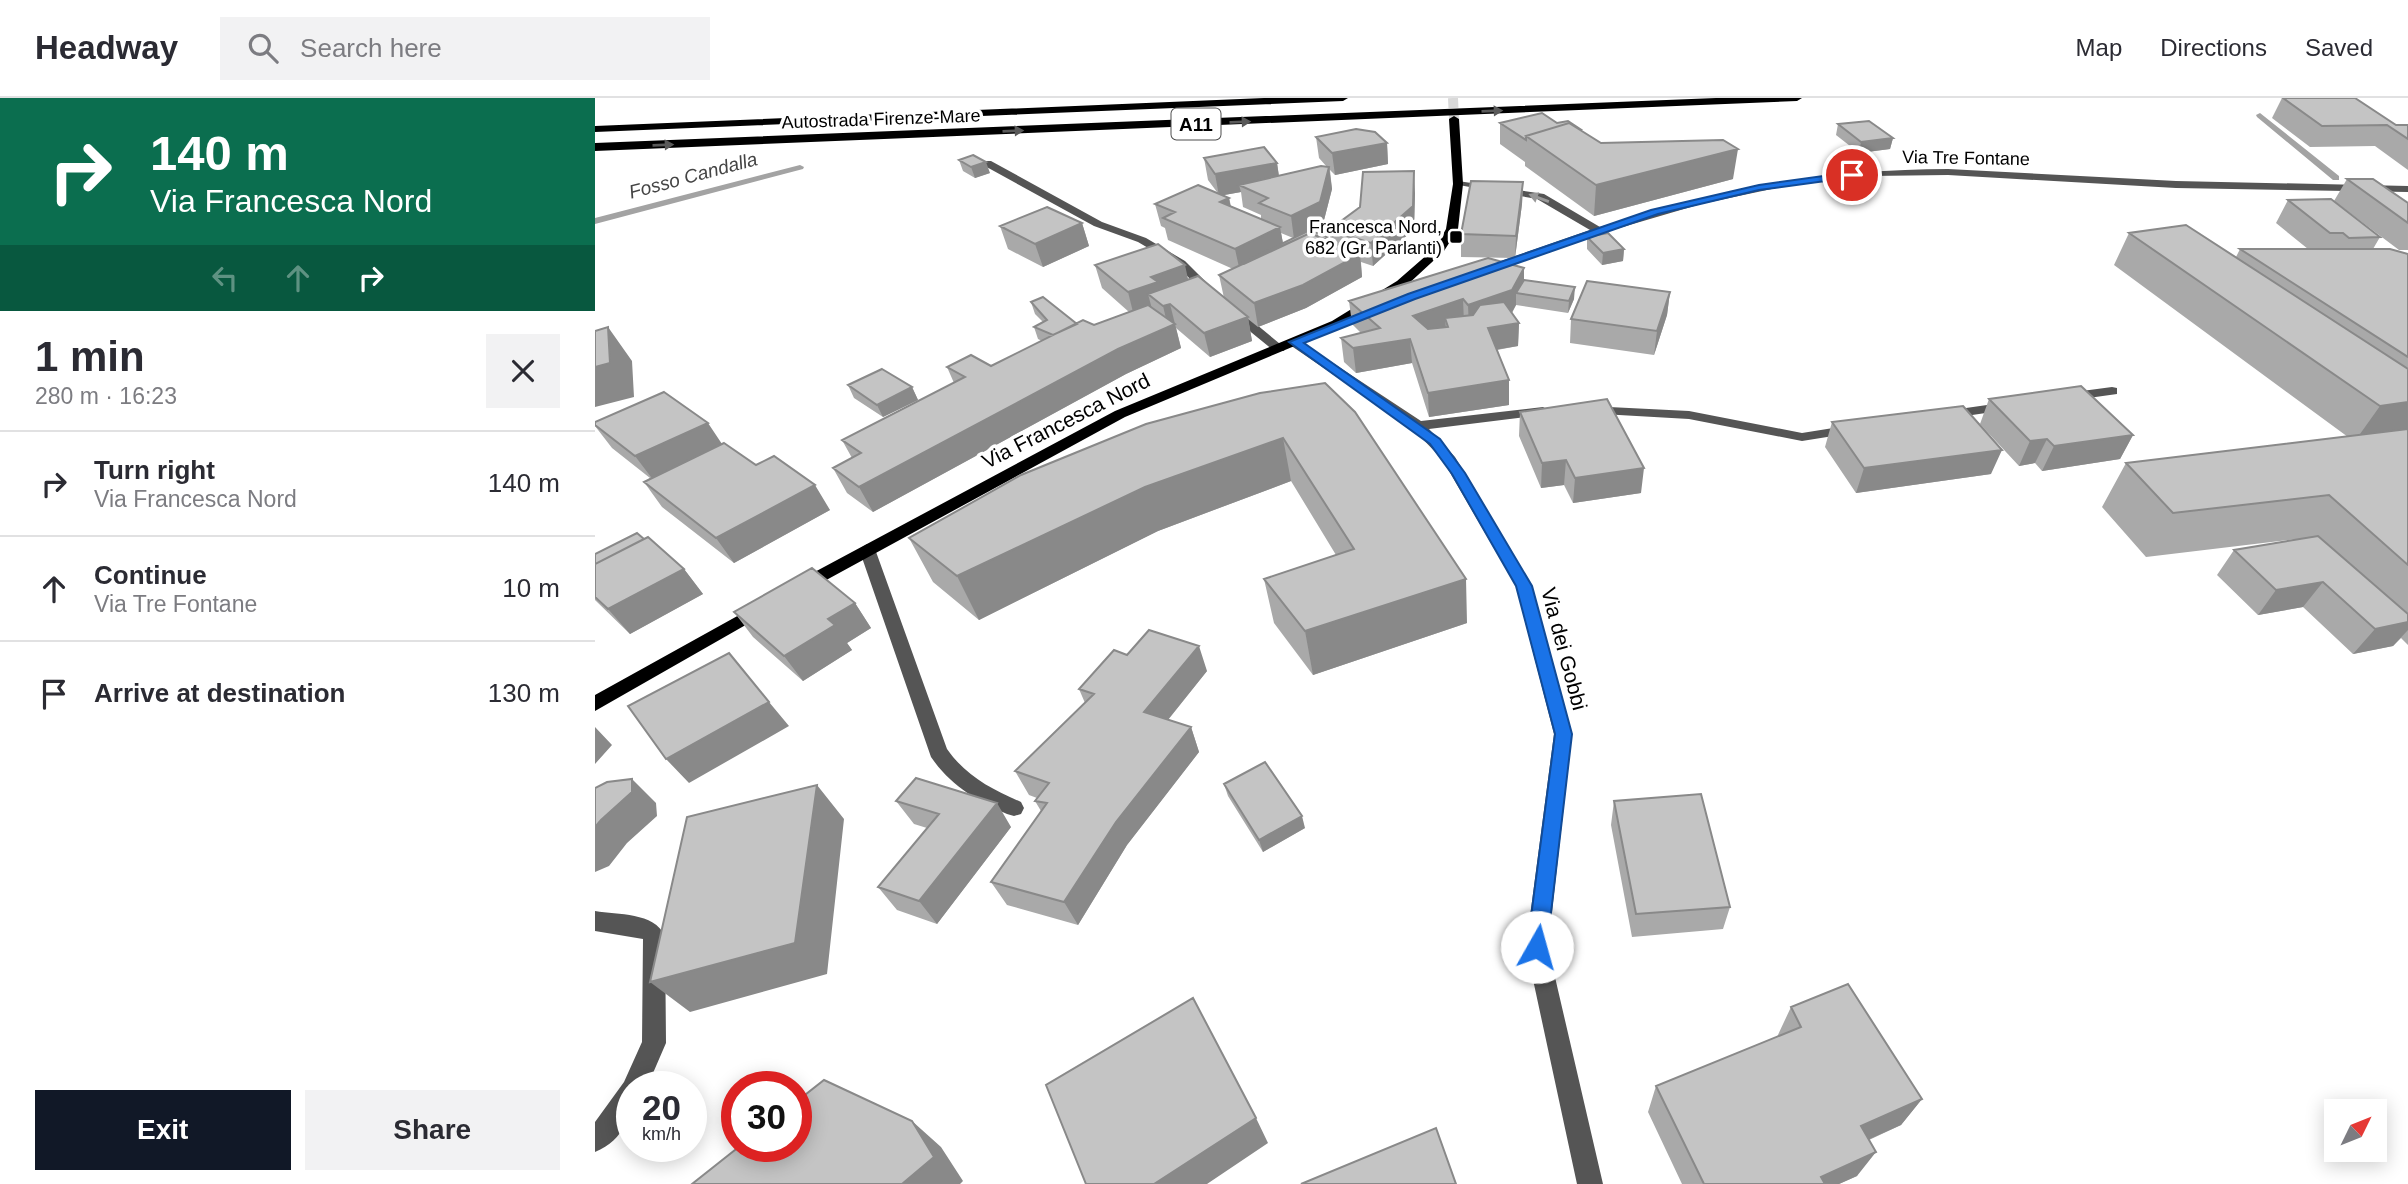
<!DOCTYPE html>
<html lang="en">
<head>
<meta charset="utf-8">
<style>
	body { margin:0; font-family:Arial,sans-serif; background:#f2f2f3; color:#2b2b33; height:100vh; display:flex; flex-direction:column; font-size:26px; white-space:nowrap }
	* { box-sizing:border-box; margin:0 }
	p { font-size:23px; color:#7c7c81 }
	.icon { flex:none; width:38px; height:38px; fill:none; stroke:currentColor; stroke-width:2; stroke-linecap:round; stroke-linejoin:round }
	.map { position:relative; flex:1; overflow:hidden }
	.panel { display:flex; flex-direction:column; background:#fff; width:595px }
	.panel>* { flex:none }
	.banner { background:#0b6e4f; color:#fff; overflow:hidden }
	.needle { width:46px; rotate:47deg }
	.fabs { position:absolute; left:1729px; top:1001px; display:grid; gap:14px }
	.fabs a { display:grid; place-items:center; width:63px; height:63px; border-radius:0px; background:#fff; box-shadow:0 4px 18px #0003; font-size:35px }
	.speed { position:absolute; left:21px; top:973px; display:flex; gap:14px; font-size:35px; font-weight:700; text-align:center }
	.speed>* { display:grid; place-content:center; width:91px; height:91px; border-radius:50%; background:#fff; box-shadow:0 4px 18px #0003; line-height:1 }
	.speed small { font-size:18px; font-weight:400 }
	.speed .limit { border:10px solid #d22; background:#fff; color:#111 }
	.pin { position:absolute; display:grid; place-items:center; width:60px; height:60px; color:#fff; margin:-30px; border:4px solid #fff; border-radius:50%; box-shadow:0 2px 7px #0007 }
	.me { position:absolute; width:77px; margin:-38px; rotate:7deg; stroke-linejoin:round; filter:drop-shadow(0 0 5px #0008) }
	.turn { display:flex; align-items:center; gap:24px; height:147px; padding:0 35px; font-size:32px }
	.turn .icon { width:91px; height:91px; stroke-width:2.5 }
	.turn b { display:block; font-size:49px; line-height:60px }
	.lanes { display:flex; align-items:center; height:66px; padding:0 35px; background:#0003; justify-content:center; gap:35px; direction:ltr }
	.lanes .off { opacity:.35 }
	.round { display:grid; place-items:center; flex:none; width:74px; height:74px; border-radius:0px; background:#f2f2f3 }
	.overview { display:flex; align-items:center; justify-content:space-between; height:119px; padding:0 35px }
	h1 { font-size:42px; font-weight:600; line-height:52px }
	.action { display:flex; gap:14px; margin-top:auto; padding:14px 35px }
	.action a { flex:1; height:80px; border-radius:0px; background:#111827; color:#fff; font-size:28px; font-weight:600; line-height:80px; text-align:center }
	.action a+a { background:#f2f2f3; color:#2b2b33 }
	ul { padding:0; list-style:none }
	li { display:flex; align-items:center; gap:21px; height:105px; padding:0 35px; border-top:2px solid #e1e1e2 }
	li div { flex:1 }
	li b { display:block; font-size:26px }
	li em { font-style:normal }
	header { display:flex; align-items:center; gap:42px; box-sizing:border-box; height:98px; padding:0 35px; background:#fff; border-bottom:2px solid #e1e1e2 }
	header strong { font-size:33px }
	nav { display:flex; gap:38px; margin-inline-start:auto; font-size:24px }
	.search { width:490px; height:63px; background:#f2f2f3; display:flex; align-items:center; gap:18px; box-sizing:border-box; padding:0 24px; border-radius:0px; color:#7c7c81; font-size:26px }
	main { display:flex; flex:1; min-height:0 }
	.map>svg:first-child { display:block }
</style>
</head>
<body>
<header>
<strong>Headway</strong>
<div class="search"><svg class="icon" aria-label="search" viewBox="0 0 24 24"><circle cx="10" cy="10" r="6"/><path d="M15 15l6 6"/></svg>Search here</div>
<nav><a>Map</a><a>Directions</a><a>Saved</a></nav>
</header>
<main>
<section class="panel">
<div class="banner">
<div class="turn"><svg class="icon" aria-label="right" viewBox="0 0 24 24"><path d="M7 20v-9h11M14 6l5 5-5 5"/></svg><div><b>140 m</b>Via Francesca Nord</div></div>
<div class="lanes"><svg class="icon off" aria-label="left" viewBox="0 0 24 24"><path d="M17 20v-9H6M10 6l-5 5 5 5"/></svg><svg class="icon off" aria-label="ahead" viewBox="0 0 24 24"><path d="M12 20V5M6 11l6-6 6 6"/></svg><svg class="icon" aria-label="right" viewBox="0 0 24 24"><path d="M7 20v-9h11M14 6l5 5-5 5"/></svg></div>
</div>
<div class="overview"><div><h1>1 min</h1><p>280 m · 16:23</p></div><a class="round"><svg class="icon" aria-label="close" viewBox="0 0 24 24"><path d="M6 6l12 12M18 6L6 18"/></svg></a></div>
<ul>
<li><svg class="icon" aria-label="right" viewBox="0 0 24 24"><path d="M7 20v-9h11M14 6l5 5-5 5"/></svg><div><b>Turn right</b><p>Via Francesca Nord</p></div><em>140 m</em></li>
<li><svg class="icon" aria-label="ahead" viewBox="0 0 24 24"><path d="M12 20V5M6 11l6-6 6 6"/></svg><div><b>Continue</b><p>Via Tre Fontane</p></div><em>10 m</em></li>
<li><svg class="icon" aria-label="arrive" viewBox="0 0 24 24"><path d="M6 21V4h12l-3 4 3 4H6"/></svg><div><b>Arrive at destination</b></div><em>130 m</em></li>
</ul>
<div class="action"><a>Exit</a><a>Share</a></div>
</section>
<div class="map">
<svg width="1813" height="1086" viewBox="0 0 1813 1086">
	<rect width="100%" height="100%" fill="#fff"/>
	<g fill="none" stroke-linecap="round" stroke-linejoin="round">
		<!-- stream -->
		<path fill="#a3a3a3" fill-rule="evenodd" d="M1665 15 1744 78V82H1738L1662 19 1661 17Z
			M205 67 209 69 208 71 0 126V120Z"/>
		<!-- major-tunnel -->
		<path stroke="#d9d9d9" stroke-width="10" stroke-dasharray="10 5" stroke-linecap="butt" d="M858 0 859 21"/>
		<!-- minor -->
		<path fill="#555" fill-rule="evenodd" d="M388 63H396L507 124 551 140 590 163 616 189 690 250 689 253H679L608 195 582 167 543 144 499 128 388 67Z
			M1353 71 1581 83 1813 88V94L1581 90 1353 77 1275 78 1191 88 1106 106 1021 131 890 176 884 172 886 170 995 132 942 101 858 86 863 83 949 96 1005 129C1118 92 1234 71 1353 71Z
			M700 240 826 323 948 309 955 313 948 317 834 331 860 359 937 488 977 636 953 849 1008 1086H982L931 849 959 636 921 488 847 361 818 331 695 247 694 244Z
			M1517 289 1522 290V296L1472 303 1465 299 1472 295Z
			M1413 304 1418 305V311L1350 321 1343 317 1350 313Z
			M994 308 1094 313 1207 335 1257 327 1264 331 1257 335 1207 343 1094 321 989 315 987 312Z
			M272 446 280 451 352 651C371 678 396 691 426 704L429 710 426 716 419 718 412 716C381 702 356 688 336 659L264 451Z
			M0 813C23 817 59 814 70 838L71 945 52 989H37C37 1018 30 1041 0 1054V1024L29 984 47 944 48 841 0 833Z"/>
		<!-- major -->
		<path fill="#000" fill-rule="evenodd" d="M859 18 864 21 868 86 863 131 849 153 810 189 745 229 530 319 213 492H201L199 488 201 484 520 313 737 223 802 183 841 149 851 131 858 86 854 21Z
			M164 506 173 512 170 516 0 613V597Z"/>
		<!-- highway -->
		<path fill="#000" fill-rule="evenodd" d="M669 0H753L748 3 0 34V28Z
			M1121 0H1207L1202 3 0 53V45Z"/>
	</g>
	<!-- wall -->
	<path fill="#a9a9a9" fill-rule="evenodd" d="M1687 0 1801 27H1813V72L1780 48 1715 49 1677 20Z
		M905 25H962L985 31V32L1006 45 1138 81 999 118 930 68V64L905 46Z
		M1243 26 1298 40 1295 51 1264 55 1241 37Z
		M721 39 792 45 793 66 740 77 735 72 737 91 728 126 716 132 732 139 733 143 736 144 734 132 820 95 819 131 778 168 766 164 767 179 711 210 663 229 653 221 657 243 615 259 581 230 586 250 531 276 278 414 252 395 238 370 257 360 247 342 359 285 352 269 396 268 447 243 443 241 439 229 448 224 440 216 436 204 482 226 499 227 534 214 507 190 500 167 593 182 629 200 624 177 638 171 573 142 570 130 566 128 560 106 622 94 613 82 609 60 682 65 684 78 732 69 724 60ZM646 94 648 109 666 117V121L636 108 634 100 629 97ZM686 135 698 140 688 145Z
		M364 62 395 75 380 80 368 73Z
		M1752 81 1813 105V152H1804L1739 103Z
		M928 84 927 106 920 160 866 159V136Z
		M1693 102 1785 139 1778 151 1813 156V547L1806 540 1798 548 1758 556 1708 509 1663 517 1622 477 1639 452 1701 441 1551 459 1507 409 1531 365 1753 339 1519 167 1534 135 1641 159 1645 151H1713L1681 125Z
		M487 125 494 148 448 169 413 151 405 128Z
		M992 139 1029 151 1028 163 1007 167 992 151Z
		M929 182 979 201 973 215 921 207 917 215 924 225 923 248 902 252 914 282V307L834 319 817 265 761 275 749 264 746 240 766 235 757 226 754 203Z
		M1075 194 1072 217 1059 257 975 245 976 221Z
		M253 287 317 289 323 302 288 319 259 300Z
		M665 295 872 525 718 577 679 525 669 481 741 457 696 383 563 433 384 522 338 484 314 440Z
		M1394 301 1538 337 1525 361 1447 373 1440 365 1424 368 1385 326Z
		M925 314 1046 395 978 405 969 387 946 390 924 338Z
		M0 324 126 346 235 412 139 465 67 409 49 384 55 380 17 350 0 328Z
		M1237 324 1396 376 1261 395 1230 349Z
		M0 456 89 471 108 496 35 536 0 502Z
		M260 505 276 530 252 545 257 552 208 583 158 539 139 514Z
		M532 557 612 573 573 622 596 629 604 654 532 747 483 827 412 807 396 784 446 713 440 703 442 700 434 697 420 673 490 605 484 591Z
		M629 686 710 730 668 754 633 698Z
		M301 703 416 729 342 826 302 812 283 789 332 730 319 726Z
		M1019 703 1135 809 1128 831 1037 839 1016 727Z
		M1196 909 1327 1001 1306 1027 1274 1042 1262 1078 1244 1086H1087L1053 1014 1061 988 1182 939Z"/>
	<!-- shaded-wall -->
	<path fill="#898989" d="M1298 40 1295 51 1264 55 1266 44Z
		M792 45 793 66 740 77 737 55Z
		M1143 51 1138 81 999 118 1001 87Z
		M391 64 395 75 380 80 376 69Z
		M682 65 685 86 644 87 646 94 624 98 620 76Z
		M734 69 737 91 728 126 699 141 696 118Z
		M819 73 820 95 819 131 778 168 776 145Z
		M928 84 927 106 920 160 921 138Z
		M634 100 638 122 625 104Z
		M487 125 494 148 448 169 440 146Z
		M685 129 689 151 647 165 649 172 645 174 640 151Z
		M1029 151 1028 163 1007 167 1008 155Z
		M765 156 767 179 711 210 663 229 659 205Z
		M590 167 595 190 553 196 557 211 539 218 533 194 556 179Z
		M929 170V194L921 195V207L916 216 874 230 873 207Z
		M980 189 979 201 973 215 974 203Z
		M1075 194 1072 217 1059 257 1062 233Z
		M868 201 869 225 850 220 851 231 820 242 818 218Z
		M575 206 586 250 531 276 278 414 264 389 523 251 573 229 568 208Z
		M653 219 657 243 615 259 609 235Z
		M924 225 923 248 893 253V230Z
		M13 229 37 263 39 299 0 309V269Z
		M815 241 817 265 761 275 758 250Z
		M914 282V307L834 319 833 295Z
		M317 289 323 302 288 319 282 307Z
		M1813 304V334L1760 343 1785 308Z
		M113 325 129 349 59 383 40 358Z
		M1538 337 1525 361 1447 373 1459 348Z
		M688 340 696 383 563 433 384 522 362 478 550 389Z
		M1452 341 1440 365 1424 368 1435 343Z
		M1407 352 1396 376 1261 395 1269 370Z
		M971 362 969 387 946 390 947 365Z
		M1049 370 1046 395 978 405 980 380Z
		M220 387 235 412 139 465 121 440Z
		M89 471 108 496 35 536 13 511Z
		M871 481 872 525 718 577 710 533Z
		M1728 484 1708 509 1663 517 1681 492Z
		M260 505 276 530 252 545 257 552 208 583 189 558 233 521Z
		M1813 524V532L1798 548 1758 556 1780 531Z
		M604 548 612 573 559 639 549 614Z
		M174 604 194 628 94 685 71 661Z
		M0 629 17 647 0 666Z
		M596 629 604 654 532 747 483 827 469 804 521 724Z
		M37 681 61 705 62 718 32 745 14 768 0 774V729Z
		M222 687 249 721 232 876 95 914 55 884Z
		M402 705 416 729 342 826 324 803Z
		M707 718 710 730 668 754 664 742Z
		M1327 1001 1306 1027 1248 1053 1266 1028Z
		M661 1020 673 1045 612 1086H559Z
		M317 1023 346 1049 368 1083 365 1086H307Z
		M1281 1054 1262 1078 1244 1086H1220L1226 1079Z"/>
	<!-- building -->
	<path fill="#c4c4c4" stroke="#898989" stroke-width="2" d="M1688 0H1760L1801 27H1813V41L1792 27 1727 28Z
		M947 15 962 25 973 23 985 31H984L974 25 931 38V42L905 25Z
		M1274 23 1298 40 1266 44 1243 26Z
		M974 25 1006 45 1128 42 1143 51 1001 87 931 38Z
		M761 31 780 34 792 45 737 55 721 39Z
		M669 49 682 65 620 76 609 60Z
		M378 57 391 64 376 69 364 62Z
		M726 68 734 69 725 104 696 118 664 105 673 100 644 87Z
		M819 73 818 108 776 145 734 132 765 109 768 74Z
		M1752 81H1778L1813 105V125Z
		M876 83 928 84 921 138 866 136Z
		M603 87 634 100 625 104 685 129 640 151 568 120 580 114 560 106Z
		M1736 101 1785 139 1754 140 1748 135H1735L1693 102Z
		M452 109 487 125 440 146 405 128Z
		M1591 127 1813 271V304L1785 308 1534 135Z
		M715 132 732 139 728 141 715 135 649 166 647 165Z
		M715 135 765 156 708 187 659 205 624 177Z
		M1013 135 1029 151 1008 155 992 139Z
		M563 146 590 167 556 179 563 184 533 194 500 167Z
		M1645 151H1795L1813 156V259Z
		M893 160 929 170 917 192 873 207 868 201 818 218 833 231 853 229 850 220 878 217 885 207 909 204 924 225 893 230 914 282 833 295 815 241 758 250 746 240 785 230 754 203Z
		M603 178 653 219 609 235 575 206 568 208 553 196Z
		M929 182 980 189 974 203 921 195Z
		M992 183 1075 194 1062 233 976 221Z
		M448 199 482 226 458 237 439 229 452 222 436 204Z
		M553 207 580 226 523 251 264 389 238 370 266 355 247 342 370 279 352 269 376 257 396 268 488 222 499 227Z
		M13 229 15 265 0 269V233Z
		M287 271 317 289 282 307 253 287Z
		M730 285 760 314 871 481 710 533 669 481 759 451 688 340 550 389 362 478 314 440 426 377 551 326 665 295Z
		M1486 288 1538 337 1459 348 1452 341 1435 343 1394 301Z
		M69 294 113 325 40 358 0 327V324Z
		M1012 301 1049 370 980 380 971 362 947 365 925 314Z
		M1368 308 1407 352 1269 370 1237 324Z
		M1813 331V467L1734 397 1578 415 1531 365Z
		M129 345 161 367 179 358 220 387 121 440 49 384Z
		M42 435 49 441 0 466V456Z
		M1723 438 1813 516V524L1780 531 1728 484 1681 492 1639 452Z
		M53 439 89 471 13 511 0 499V466Z
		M217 470 260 505 233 521 240 527 189 558 139 514Z
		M554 532 604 548 549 614 596 629 521 724 469 804 396 784 452 705 440 703 454 685 420 673 499 596 484 591 519 552 532 557Z
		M134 555 174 604 71 661 33 608Z
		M670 664 707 718 664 742 629 686Z
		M321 680 402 705 324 803 283 789 344 716 301 703Z
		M37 681V694L6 722 0 729V690L12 684Z
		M222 687 200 845 55 884 92 719Z
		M1106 696 1135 809 1041 816 1019 703Z
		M1253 886 1327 1001 1266 1028 1281 1054 1226 1079 1230 1086H1109L1061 988 1206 929 1196 909Z
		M598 900 661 1020 559 1086H491L451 987Z
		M229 982 317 1023 339 1059 307 1086H97L145 1048H201V1004Z
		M841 1030 861 1086H706Z"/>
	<!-- one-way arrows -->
	<defs><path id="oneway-solid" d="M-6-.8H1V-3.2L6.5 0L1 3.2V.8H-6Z" transform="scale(1.75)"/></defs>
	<g fill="#595959">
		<use href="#oneway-solid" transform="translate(897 13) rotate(-2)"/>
		<use href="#oneway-solid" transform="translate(645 24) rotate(-2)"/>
		<use href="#oneway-solid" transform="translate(418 33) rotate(-2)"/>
		<use href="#oneway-solid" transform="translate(68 47) rotate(-2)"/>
	</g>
	<use fill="#999" href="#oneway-solid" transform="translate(944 100) rotate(-160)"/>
	<!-- route -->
	<path fill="#1a73e8" stroke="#114b97" stroke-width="2" d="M1257 74 1260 79 1164 92 1063 116 820 201 709 245 845 341 870 375 937 488 977 636 952 849 949 855 942 858 935 855 932 849 960 636 921 488 857 376 835 346 694 244 813 196 1056 112 1164 87Z"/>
	<!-- markers -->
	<rect fill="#000" stroke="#fff" stroke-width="2.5" x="854" y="132" width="14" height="14" rx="3.5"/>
	<g text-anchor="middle" stroke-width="7" stroke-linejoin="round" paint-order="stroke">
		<!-- far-street labels -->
		<g font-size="18" fill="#000" stroke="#fff">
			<text transform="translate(286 21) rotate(-2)" y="6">Autostrada Firenze-Mare</text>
			<text transform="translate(1371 60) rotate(1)" y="6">Via Tre Fontane</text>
		</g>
		<!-- far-poi labels -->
		<g font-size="18" fill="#000" stroke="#fff" text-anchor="end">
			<text x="847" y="135">Francesca Nord,<tspan x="847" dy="21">682 (Gr. Parlanti)</tspan></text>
		</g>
		<!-- shield labels -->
		<rect fill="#fff" stroke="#4c4c4c" stroke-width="2" x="576.5" y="10.5" width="49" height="31" rx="5"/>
		<g font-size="19" font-weight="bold" fill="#000">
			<text x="601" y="33">A11</text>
		</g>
		<!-- far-water labels -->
		<g font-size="19" font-style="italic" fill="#444" stroke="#fff">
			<text transform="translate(98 77) rotate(-15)" y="7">Fosso Candalla</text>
		</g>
		<!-- street labels -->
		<g font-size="21" fill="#000" stroke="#fff">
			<text transform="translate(471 323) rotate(-27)" y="7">Via Francesca Nord</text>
			<text transform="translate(969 551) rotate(75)" y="7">Via dei Gobbi</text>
		</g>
	</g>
</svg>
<div class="fabs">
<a><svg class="needle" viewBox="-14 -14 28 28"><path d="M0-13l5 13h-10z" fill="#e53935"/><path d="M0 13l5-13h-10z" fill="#7c7c81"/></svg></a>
</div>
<div class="speed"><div>20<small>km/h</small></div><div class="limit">30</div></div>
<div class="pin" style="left:1257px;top:77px;background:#d93025"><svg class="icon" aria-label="arrive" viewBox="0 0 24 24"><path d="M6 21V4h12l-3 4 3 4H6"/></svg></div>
<svg class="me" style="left:942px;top:849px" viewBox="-20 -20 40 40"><circle r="19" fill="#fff"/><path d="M0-13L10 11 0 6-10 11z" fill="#1a73e8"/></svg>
</div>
</main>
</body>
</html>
